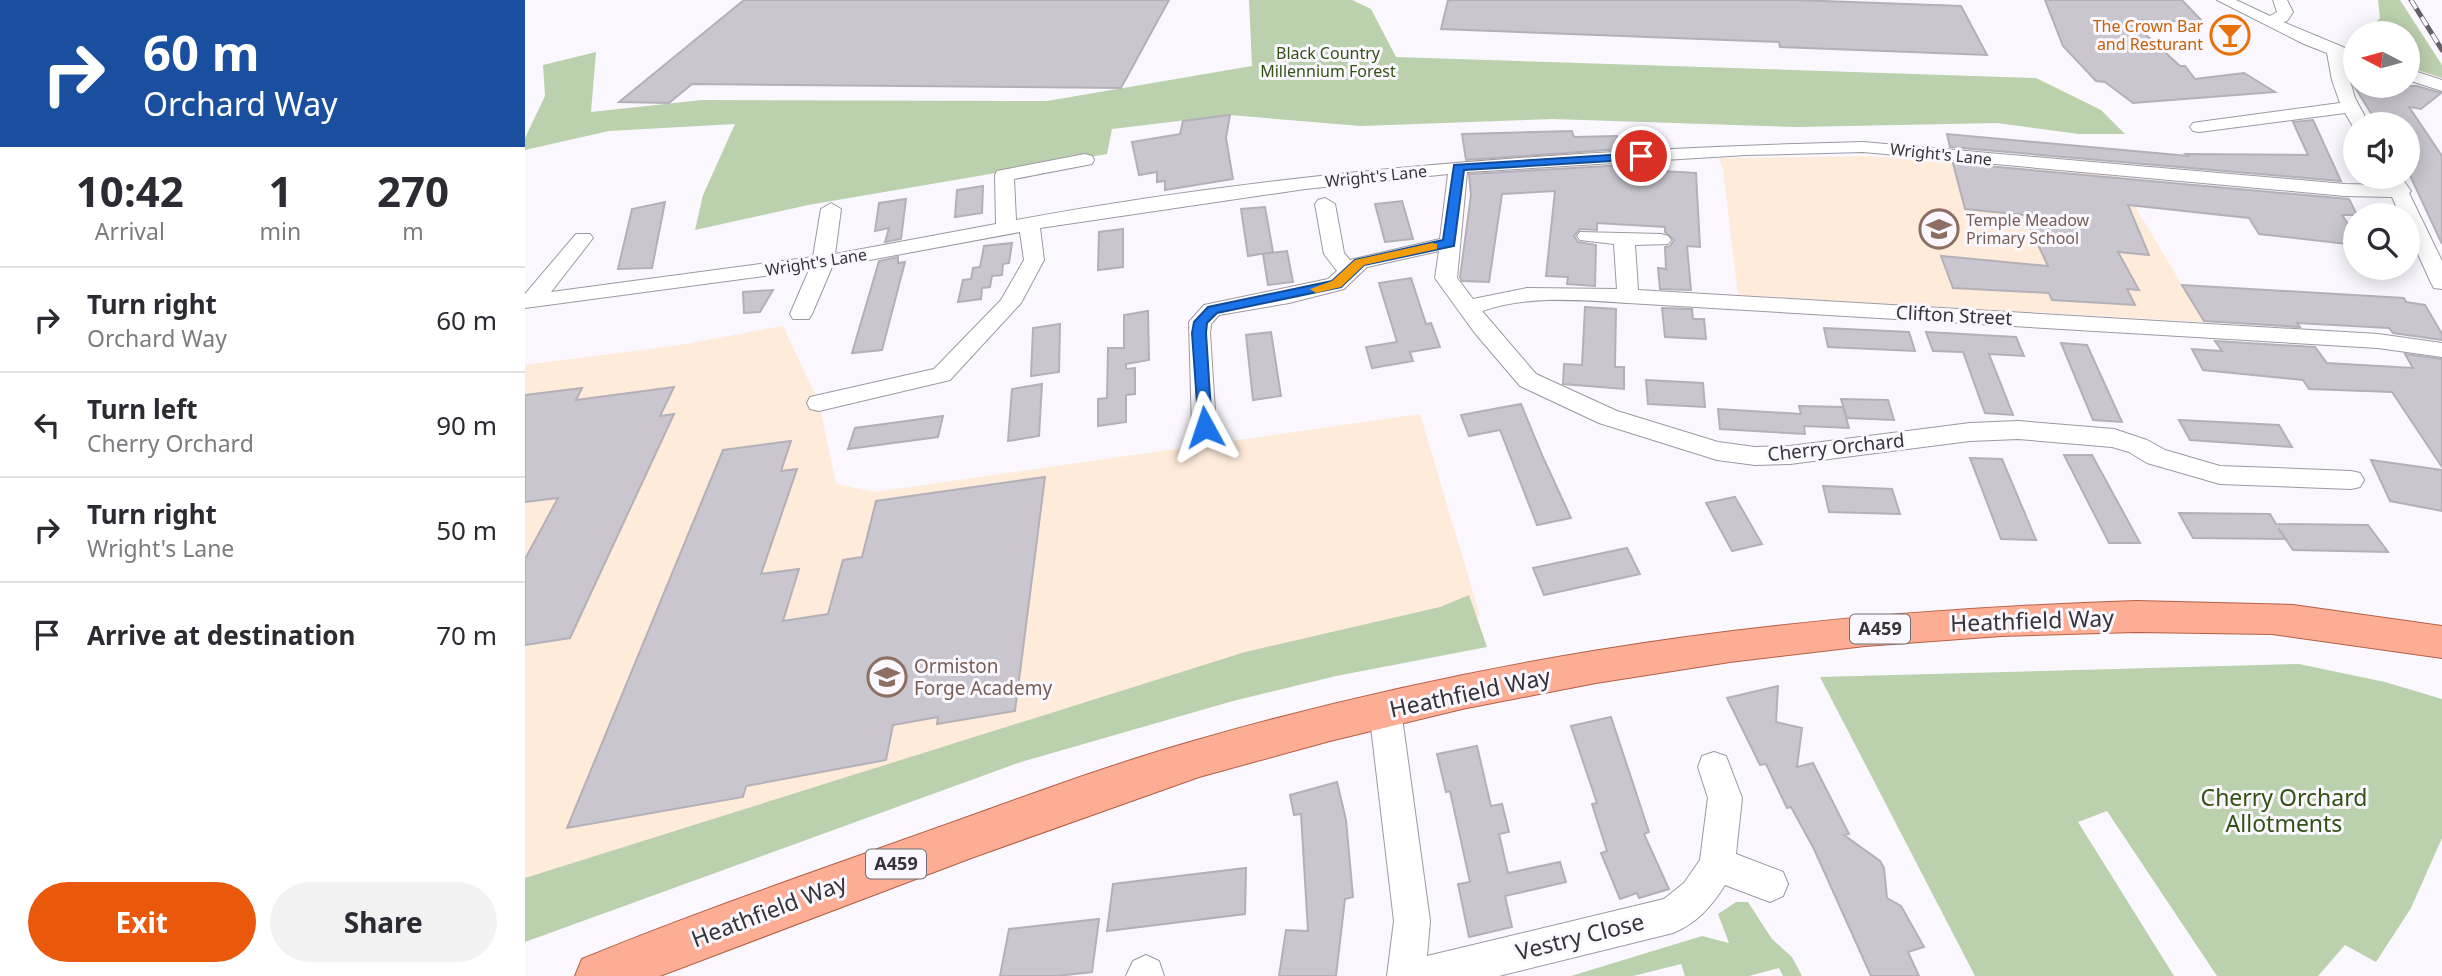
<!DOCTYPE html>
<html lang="en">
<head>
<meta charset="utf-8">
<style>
	body { margin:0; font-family:"Noto Sans",sans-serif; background:#f2f2f3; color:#2b2b33; height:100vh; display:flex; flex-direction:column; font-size:26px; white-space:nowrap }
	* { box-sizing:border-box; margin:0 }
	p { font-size:23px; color:#7c7c81 }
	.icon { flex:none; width:38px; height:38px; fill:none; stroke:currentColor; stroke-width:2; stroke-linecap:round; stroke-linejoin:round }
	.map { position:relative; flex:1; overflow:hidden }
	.side { display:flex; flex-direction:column; background:#fff; width:525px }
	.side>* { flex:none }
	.hud { background:#1a4fa0; color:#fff; overflow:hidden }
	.needle { width:46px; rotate:276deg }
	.tools { position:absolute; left:1818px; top:21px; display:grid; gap:14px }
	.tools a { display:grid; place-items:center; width:77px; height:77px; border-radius:50%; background:#fff; box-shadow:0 4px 18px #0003; font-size:35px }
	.pin { position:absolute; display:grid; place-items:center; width:60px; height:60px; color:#fff; margin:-30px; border:4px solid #fff; border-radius:50%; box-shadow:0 2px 7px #0007 }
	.me { position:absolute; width:77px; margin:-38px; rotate:355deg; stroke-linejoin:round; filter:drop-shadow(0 0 5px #0008) }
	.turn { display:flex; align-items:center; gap:24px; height:147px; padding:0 28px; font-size:32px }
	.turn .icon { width:91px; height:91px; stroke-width:2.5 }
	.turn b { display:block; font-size:49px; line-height:60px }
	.eta { display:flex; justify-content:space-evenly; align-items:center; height:119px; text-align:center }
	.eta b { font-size:42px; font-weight:700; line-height:49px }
	.action { display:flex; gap:14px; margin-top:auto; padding:14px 28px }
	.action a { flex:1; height:80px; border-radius:42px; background:#ea580c; color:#fff; font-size:28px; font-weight:700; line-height:80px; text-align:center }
	.action a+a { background:#f2f2f3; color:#2b2b33 }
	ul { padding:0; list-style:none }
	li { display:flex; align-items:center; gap:21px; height:105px; padding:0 28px; border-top:2px solid #e1e1e2 }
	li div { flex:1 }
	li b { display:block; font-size:26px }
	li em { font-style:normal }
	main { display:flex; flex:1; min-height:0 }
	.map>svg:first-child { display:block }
</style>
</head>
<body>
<main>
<section class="side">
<div class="hud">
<div class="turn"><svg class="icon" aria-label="right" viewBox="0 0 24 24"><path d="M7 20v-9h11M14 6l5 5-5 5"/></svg><div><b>60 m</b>Orchard Way</div></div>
</div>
<div class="eta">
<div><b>10:42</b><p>Arrival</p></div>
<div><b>1</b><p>min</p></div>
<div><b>270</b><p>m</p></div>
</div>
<ul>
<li><svg class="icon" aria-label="right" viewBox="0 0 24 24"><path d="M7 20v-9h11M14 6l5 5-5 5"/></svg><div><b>Turn right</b><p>Orchard Way</p></div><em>60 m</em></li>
<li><svg class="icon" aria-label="left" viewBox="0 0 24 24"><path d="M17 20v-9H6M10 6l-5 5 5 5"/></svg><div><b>Turn left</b><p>Cherry Orchard</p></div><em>90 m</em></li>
<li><svg class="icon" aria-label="right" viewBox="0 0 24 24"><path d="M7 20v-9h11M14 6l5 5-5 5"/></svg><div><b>Turn right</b><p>Wright's Lane</p></div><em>50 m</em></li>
<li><svg class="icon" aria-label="arrive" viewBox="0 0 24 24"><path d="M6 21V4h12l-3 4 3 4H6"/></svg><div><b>Arrive at destination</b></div><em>70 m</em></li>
</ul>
<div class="action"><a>Exit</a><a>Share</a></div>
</section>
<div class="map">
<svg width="1917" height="976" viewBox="0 0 1917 976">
	<rect width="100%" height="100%" fill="#faf7fe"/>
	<!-- education -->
	<path fill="#feebda" d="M1346 156 1592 176 1679 322 1213 295 1198 169 1194 158Z
		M258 326 294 403 311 484 350 492 895 414 955 616 491 738 0 922V365L155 345Z"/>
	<!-- green -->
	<path fill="#bbd0ad" d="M724 0H827L846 9 871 57 1511 78 1576 110 1600 134H1554L1472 123 1272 127 1028 119 836 126 704 115 587 129 582 154 283 205 170 230 178 195 210 124 84 131 0 150V138L20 96 18 65 71 52 66 112 177 100 522 101 727 66Z
		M1853 0H1875L1917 65V78L1883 67V33H1840L1855 18Z
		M944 595 962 647 811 676 708 701 496 762 0 942V878L720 652 915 607Z
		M1774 664 1860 682 1917 699V838L1886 908 1851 962 1820 945 1793 976H1692L1582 811 1553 822 1649 976H1450L1295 677Z
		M1211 902H1223L1247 939 1267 957 1277 976H1258L1254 968 1224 976H1160L1156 964 1108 976H1046L1177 936 1204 943 1193 914Z"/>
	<!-- building -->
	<path fill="#cac6cf" stroke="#b4b0b8" stroke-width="2" d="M219 0H644L596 88 167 84 144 103 94 102Z
		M923 0H1271L1436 6 1462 55 1255 47 1254 42 916 29Z
		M1520 0H1657L1678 22 1605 20 1655 66H1660L1670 79 1719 73 1750 92 1608 103 1580 82 1571 81 1538 46Z
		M1829 86H1892L1916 93 1896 109 1884 107 1917 156V244L1883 171V124H1853Z
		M705 115 701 138 708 179 640 190V181L632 182V172L614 175 607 142 655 134 658 121Z
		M1788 120 1816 181 1425 147 1422 134 1664 156 1661 154 1783 155 1768 122Z
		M1047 131 1049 137 1092 136 1096 149 941 160 937 134Z
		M1428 163 1824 199 1832 215H1817L1830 234V245L1734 234 1724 218 1603 205 1624 255 1593 252 1614 290 1602 289 1610 305 1527 300 1524 293 1428 288 1416 256 1523 266 1499 215 1440 209Z
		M1101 165 1102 169 1171 173 1175 247 1162 246 1166 290 1135 289 1133 268 1141 269 1140 247 1145 246 1149 240 1140 232V227L1072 223V230L1055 229 1049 236 1053 242 1071 245 1070 286 1042 284 1043 277 1021 276 1030 191 977 194 964 282 937 281 935 277 946 195 944 174Z
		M458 186 457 213 430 217 432 190Z
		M381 199 376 239 360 242 364 228 350 231 354 203Z
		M877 201 888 239 860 242 850 204Z
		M140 202 127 268 93 269 107 209Z
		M740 207 748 252 723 256 716 209Z
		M598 229V267L573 270 574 232Z
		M487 243 484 263 478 264 477 275 467 276 465 287 457 288 456 299 433 302 438 280 446 279 448 268 455 267 459 246Z
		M762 251 768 282 743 285 738 254Z
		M373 257V263L380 262 357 350 327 353 354 261Z
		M886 278 901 324 906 323 915 347 885 352 888 361 847 368 841 347 872 342 854 283Z
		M1657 285 1879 298 1881 302 1900 305 1917 334V340L1868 333 1864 328 1772 323 1775 327 1679 321Z
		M248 290 235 312 219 313 218 292Z
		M1060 307 1091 309 1090 367H1099V389L1038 384 1039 364 1057 365Z
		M1137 308 1167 309 1168 319H1179L1181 339 1140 337Z
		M623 311 624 360 601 364V369L610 368V394L601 395V422L573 426V399L582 398 583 348H599V315Z
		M535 324 534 372 506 376 508 328Z
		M1299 328 1384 332 1390 351 1303 347Z
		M746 332 756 396 728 400 721 335Z
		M1401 332 1491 337 1499 356 1464 354 1488 415 1460 413 1438 352 1408 351Z
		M1690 341 1790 347 1802 363 1888 368 1880 354 1917 359V467L1867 392 1784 389 1778 380 1678 370 1667 349 1697 351Z
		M1536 343 1562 345 1597 422 1568 420Z
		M1121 380 1178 383 1180 407 1123 404Z
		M517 384 514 436 483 441 487 389Z
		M149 387 135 416 149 414 45 638 0 645V559L33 498 0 502V395L57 388 51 400Z
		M1316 399 1363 400 1369 420 1322 418Z
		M996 404 1017 455 1046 518 1012 525 975 430 944 436 936 415Z
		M1274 406 1318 407 1324 428 1279 426 1280 434 1195 429 1193 409 1276 414Z
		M418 416 413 437 323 449 330 428Z
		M1654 420 1754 425 1767 447 1665 440Z
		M266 441 256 471 272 469 236 574 274 569 258 621 303 614 318 560 337 557 351 501 520 477 490 711 412 724 413 717 368 725 361 760 221 786 218 797 42 828 198 450Z
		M1539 455H1567L1615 543H1584Z
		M1445 458 1477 459 1511 540 1476 539Z
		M1846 460 1917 470V511L1865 501Z
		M1298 486 1367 489 1375 514 1304 512Z
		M1210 497 1237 544 1207 551 1181 503Z
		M1654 513 1745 514 1751 524 1843 525 1863 552 1768 550 1753 528 1761 539 1668 538Z
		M1102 548 1115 574 1019 595 1008 568Z
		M1253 686 1251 722 1277 728 1272 767 1288 763 1324 834 1319 835 1355 861 1359 868 1362 898 1376 906 1399 947 1383 952 1394 976H1346L1289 849 1266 807 1262 808 1241 764 1235 765 1202 698Z
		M1086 717 1124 832 1119 834 1144 889 1114 898 1112 893 1095 899 1076 853 1082 851 1067 804 1072 803 1046 726Z
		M952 746 966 806 977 804 984 832 974 834 983 873 1035 862 1041 882 980 896 987 927 944 937 933 884 945 882 925 791 921 792 912 754Z
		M812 782 821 820 828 897 820 899 811 976H754L761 930 783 931 776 814 769 815 765 795Z
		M721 868 720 914 582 931 588 884Z
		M574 919 567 972 532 976H475L484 929Z"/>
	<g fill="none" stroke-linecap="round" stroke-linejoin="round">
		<!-- minor casing -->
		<g stroke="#9d99a2" stroke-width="2">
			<path id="minor" d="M1692 0H1711L1745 16 1752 12 1748 0H1762L1768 12 1762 21 1758 22 1830 52V62L1819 60 1830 98 1844 124H1830L1829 128 1820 113 1674 132 1668 131 1665 127 1668 123 1674 122 1815 103 1807 80 1802 53 1779 44Z
				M1883 69 1917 80V91L1883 80Z
				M1338 142 1820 184 1861 185 1858 177H1876L1886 191 1884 193 1917 261V289L1909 288 1906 283 1883 232V215H1875L1867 197 1820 196 1338 152 1221 155 942 172 932 278 948 299 1002 288 1092 289 1089 244 1055 240 1052 236 1055 232 1136 234 1143 236 1146 240 1143 244 1110 245 1113 290 1853 334 1917 343V357L1853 348 1103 303C1054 300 1004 295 957 311L1011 374 1092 411 1193 442 1230 447 1265 446 1445 423 1493 421 1589 429 1622 440 1640 450 1695 466 1826 471 1835 473 1839 480 1835 487 1826 489 1695 484 1622 463 1604 452 1587 447 1493 439 1445 441 1265 464 1230 465 1192 460 1074 423 995 386 949 332 910 278 914 251 842 267 819 289 764 303 694 315 686 324 685 333 691 427 688 433 679 436 670 433 667 427 664 322 679 305 803 279 812 271 799 254 790 204 793 200 800 198 810 204 819 253 825 260 915 239 923 174 780 189 515 228 519 260 496 303 425 380 294 411 285 409 282 403 285 397 409 369 476 300 499 260 495 232 307 267 287 314 284 319H268L265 314 284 270 0 308V294L51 234H65L68 238 26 292 288 257 296 209 306 203 316 209 310 254 471 224 470 175 472 171 560 154 567 156 569 160 567 164 489 179 491 220C770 169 1054 149 1338 142Z
				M860 696 871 700 876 710 905 921 902 956 1139 899 1159 883 1175 860 1183 798 1173 767 1177 756 1189 752 1201 756 1217 798 1211 854 1258 872 1263 884 1258 896 1245 902 1200 885C1186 907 1172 923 1148 933L974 976H862L869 921 844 710 849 700Z
				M621 955 634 961 639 976H601L608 961Z"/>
		</g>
		<!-- major casing -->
		<g stroke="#b56046" stroke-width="2">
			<path id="major" d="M1611 601 1768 605 1917 626V658L1747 634 1611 632 1476 636 1340 646 1205 662 1071 683 937 709 805 741 674 777 449 857 135 976H50L57 959C161 916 269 879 375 841 473 807 572 768 672 740 804 702 939 672 1074 650 1252 621 1431 607 1611 601Z"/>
		</g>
		<!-- minor -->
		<use href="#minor" fill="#fff" fill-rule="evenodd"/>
		<!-- major -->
		<use href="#major" fill="#fcad94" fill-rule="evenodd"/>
		<!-- rail casing -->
		<g stroke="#646266" stroke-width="5">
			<path id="rail" d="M1886 0 1917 50"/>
		</g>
		<!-- rail -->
		<use href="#rail" stroke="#faf7fe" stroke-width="3.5" stroke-dasharray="10" stroke-linecap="butt"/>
	</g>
	<!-- route -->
	<path fill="#1a73e8" stroke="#114b97" stroke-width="2" d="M1116 153 1122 156 1120 159 939 170 929 246 839 265 816 287 692 313 682 323 681 333 687 427 685 431H674L667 333 669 322 683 307 807 281 830 260 918 240 929 165Z"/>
	<!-- slow -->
	<path fill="#f59e0b" d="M907 243 912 244V249L839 265 816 287 791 293 785 289 807 281 830 260Z"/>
	<!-- icons -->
	<defs>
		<g id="bar-ring" transform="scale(2.0125)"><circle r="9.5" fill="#faf7fe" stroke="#e8710a" stroke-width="1.5"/><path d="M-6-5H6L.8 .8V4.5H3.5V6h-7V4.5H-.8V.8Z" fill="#e8710a"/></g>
		<g id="school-ring" transform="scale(2.0125)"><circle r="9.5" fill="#faf7fe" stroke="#8d6e63" stroke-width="1.5"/><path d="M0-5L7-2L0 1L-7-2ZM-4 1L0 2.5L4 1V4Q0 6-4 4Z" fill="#8d6e63"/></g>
	</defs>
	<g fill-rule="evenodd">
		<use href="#bar-ring" x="1705" y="35"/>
		<use href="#school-ring" x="1414" y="229"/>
		<use href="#school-ring" x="362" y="677"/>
	</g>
	<g text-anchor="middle" stroke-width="6" stroke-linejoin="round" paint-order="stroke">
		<!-- far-food labels -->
		<g font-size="16" fill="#c56008" stroke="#faf7fe" text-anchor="end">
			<text x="1678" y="32">The Crown Bar<tspan x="1678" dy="18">and Resturant</tspan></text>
		</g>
		<!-- far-park labels -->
		<g font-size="16" fill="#325213" stroke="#faf7fe">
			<text x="803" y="59">Black Country<tspan x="803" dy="18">Millennium Forest</tspan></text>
		</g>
		<!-- far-street labels -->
		<g font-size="16" fill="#363438" stroke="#faf7fe">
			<text transform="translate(1416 154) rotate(6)" y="6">Wright's Lane</text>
			<text transform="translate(851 176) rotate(-6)" y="6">Wright's Lane</text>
			<text transform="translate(291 262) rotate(-9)" y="6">Wright's Lane</text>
		</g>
		<!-- far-education labels -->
		<g font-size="16" fill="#785e54" stroke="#faf7fe" text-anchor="start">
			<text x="1441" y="226">Temple Meadow<tspan x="1441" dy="18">Primary School</tspan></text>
		</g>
		<!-- shield labels -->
		<g fill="#faf7fe" stroke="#716e73" stroke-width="2">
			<rect x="1325" y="614.5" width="60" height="29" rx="5"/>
			<rect x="341" y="849.5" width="60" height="29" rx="5"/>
		</g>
		<g font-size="18" font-weight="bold" fill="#363438">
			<text x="1355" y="635">A459</text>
			<text x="371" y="870">A459</text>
		</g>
		<!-- street labels -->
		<g font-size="19" fill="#363438" stroke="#faf7fe">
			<text transform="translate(1429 315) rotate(3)" y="7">Clifton Street</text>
			<text transform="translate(1311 447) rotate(-6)" y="7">Cherry Orchard</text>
		</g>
		<!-- education labels -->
		<g font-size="19" fill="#785e54" stroke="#faf7fe" text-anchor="start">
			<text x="389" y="673">Ormiston<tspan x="389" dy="22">Forge Academy</tspan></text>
		</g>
		<!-- near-street labels -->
		<g font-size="23" fill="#363438" stroke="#faf7fe">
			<text transform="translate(1507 621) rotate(-2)" y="8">Heathfield Way</text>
			<text transform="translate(945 693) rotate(-12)" y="8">Heathfield Way</text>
			<text transform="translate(244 911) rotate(-21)" y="8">Heathfield Way</text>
			<text transform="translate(1055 937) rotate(-14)" y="8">Vestry Close</text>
		</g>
		<!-- near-park labels -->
		<g font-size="23" fill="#325213" stroke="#faf7fe">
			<text x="1759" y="806">Cherry Orchard<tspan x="1759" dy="26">Allotments</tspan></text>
		</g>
	</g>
</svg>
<div class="tools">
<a><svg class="needle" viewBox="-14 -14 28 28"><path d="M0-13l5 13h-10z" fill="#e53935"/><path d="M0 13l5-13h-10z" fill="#7c7c81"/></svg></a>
<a><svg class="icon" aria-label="sound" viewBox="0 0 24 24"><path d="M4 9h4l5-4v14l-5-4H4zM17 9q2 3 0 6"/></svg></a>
<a><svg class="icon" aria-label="search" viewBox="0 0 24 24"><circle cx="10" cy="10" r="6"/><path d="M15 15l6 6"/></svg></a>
</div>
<div class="pin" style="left:1116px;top:156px;background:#d93025"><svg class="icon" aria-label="arrive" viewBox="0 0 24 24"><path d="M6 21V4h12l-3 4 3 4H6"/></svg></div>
<svg class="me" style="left:680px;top:427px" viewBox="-20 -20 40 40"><path d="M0-17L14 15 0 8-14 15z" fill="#1a73e8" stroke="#fff" stroke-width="4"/></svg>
</div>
</main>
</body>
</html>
